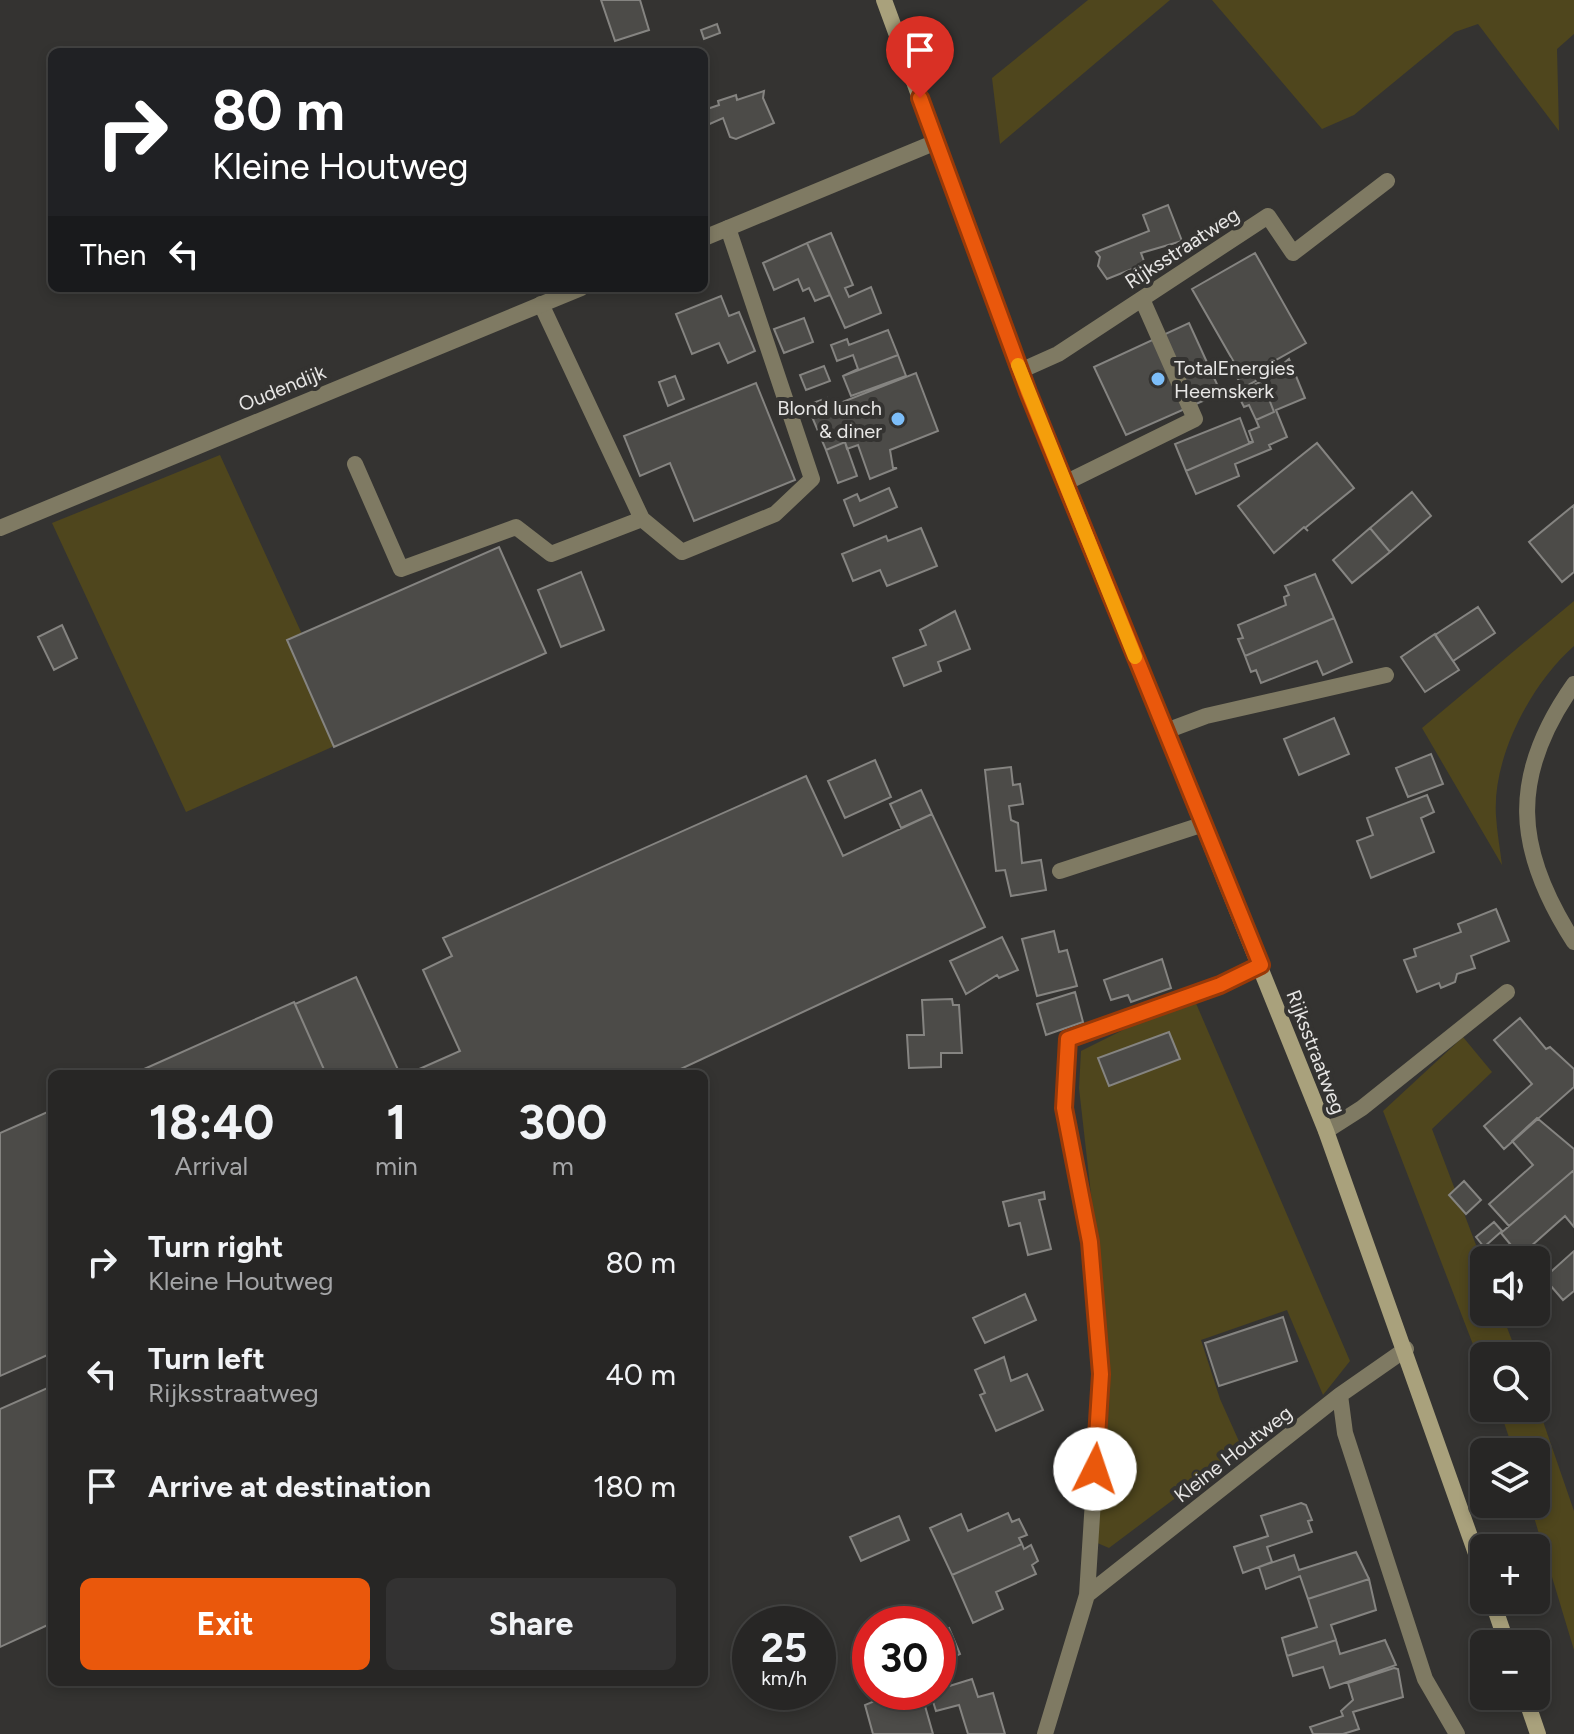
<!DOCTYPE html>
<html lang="en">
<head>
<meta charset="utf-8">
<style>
	body { margin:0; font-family:Figtree,sans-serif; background:#333232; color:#f1f3f6; height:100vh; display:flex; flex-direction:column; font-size:30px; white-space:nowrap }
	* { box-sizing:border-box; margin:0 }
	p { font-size:26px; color:#a4a5a7 }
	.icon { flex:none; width:44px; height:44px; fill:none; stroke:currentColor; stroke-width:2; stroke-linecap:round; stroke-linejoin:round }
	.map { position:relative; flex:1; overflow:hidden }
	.drawer { position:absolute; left:48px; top:1070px; width:660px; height:616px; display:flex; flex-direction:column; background:#272625; border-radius:12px; box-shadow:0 4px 12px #0003,0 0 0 2px #434342 }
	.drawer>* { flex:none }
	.top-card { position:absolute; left:48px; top:48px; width:660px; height:244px; border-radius:12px; box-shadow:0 4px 12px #0003,0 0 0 2px #434342; background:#202124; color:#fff; overflow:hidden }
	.controls { position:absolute; left:1470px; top:1246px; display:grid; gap:16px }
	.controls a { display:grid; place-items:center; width:80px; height:80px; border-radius:12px; background:#272625; box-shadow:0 4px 12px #0003,0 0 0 2px #434342; font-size:40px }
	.speed { position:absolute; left:732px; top:1606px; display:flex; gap:16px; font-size:40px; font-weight:700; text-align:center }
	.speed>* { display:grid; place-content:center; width:104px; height:104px; border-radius:50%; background:#272625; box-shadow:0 4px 12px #0003,0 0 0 2px #434342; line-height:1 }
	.speed small { font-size:20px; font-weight:400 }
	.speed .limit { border:12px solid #d22; background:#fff; color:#111 }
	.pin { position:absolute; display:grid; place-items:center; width:68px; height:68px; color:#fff; margin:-82px -34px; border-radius:50% 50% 50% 0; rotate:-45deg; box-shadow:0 0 8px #0007 }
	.pin .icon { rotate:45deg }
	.me { position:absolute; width:88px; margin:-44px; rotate:4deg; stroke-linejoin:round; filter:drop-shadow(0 0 6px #0008) }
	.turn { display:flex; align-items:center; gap:28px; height:168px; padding:0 32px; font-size:36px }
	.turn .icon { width:104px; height:104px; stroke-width:2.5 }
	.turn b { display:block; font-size:56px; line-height:68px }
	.then { display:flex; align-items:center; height:76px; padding:0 32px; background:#0003; gap:16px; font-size:30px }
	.eta { display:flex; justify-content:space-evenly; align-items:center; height:136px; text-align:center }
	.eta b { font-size:48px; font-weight:700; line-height:56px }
	.primary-button { display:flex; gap:16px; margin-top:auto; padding:16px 32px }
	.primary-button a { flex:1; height:92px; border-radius:12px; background:#ea580c; color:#fff; font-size:32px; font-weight:700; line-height:92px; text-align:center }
	.primary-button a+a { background:#333232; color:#f1f3f6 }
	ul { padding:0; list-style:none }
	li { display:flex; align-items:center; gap:24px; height:112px; padding:0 32px }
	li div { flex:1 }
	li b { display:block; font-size:30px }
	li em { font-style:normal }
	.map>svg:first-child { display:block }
</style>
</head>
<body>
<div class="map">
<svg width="1574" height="1734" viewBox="0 0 1574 1734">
	<rect width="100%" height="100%" fill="#343331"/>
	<!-- green -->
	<path fill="#4f461d" d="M1088 0H1170L1000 144 992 78Z
		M1212 0H1574V34L1557 49 1559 131 1478 24 1455 32 1354 115 1322 129Z
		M220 455 350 739 186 812 52 523Z
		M1574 601V646C1531 684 1492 757 1496 816 1497 832 1500 849 1502 865L1422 728Z
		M1195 1001 1350 1361 1323 1395 1287 1310 1201 1340 1220 1399 1242 1448 1109 1548 1095 1542 1107 1336 1079 1088 1081 1051 1139 1022Z
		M1463 1037 1492 1072 1432 1129 1484 1266V1312H1501L1518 1356H1484V1373L1383 1111Z
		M1536 1401 1574 1511V1650L1530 1504H1536V1452H1514L1499 1408H1536Z"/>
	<!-- building -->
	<path fill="#4c4b48" stroke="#858481" stroke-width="2" d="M601 0H640L649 30 615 41Z
		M717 24 720 33 704 39 701 30Z
		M764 91 763 98 774 123 736 139 730 137 723 118 705 126 704 130V110L719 105 718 101 736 95 737 100Z
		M1168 205 1182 241 1141 253 1145 264 1107 279 1098 266 1100 257 1096 252 1149 231 1143 215Z
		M831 233 853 285 845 288 849 297 871 287 881 313 845 328 807 243Z
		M807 243 830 295 815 301 809 288 803 291 798 279 774 290 763 263Z
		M1255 253 1306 343 1260 369 1265 376 1243 388 1231 367 1235 364 1192 289Z
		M721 296 729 316 739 312 755 351 728 363 719 343 692 354 676 314Z
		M804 318 813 342 784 353 774 329Z
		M1189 323 1221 393 1126 435 1094 367Z
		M888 330 898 355 843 376 858 369 853 355 837 361 831 345 847 339 849 345Z
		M898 355 906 376 851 396 843 376Z
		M1289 359 1305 398 1276 410 1287 437 1269 445 1271 449 1235 464 1239 476 1196 494 1186 471 1253 442 1249 431 1259 427 1256 420 1274 412 1262 381Z
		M824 366 830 381 806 390 800 375Z
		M916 373 938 431 890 450 893 468H897L870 479 858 445 847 449 845 442 826 450 807 405 827 398 830 407Z
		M675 376 684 399 668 406 659 382Z
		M1262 381 1274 412 1256 420 1249 405 1244 407 1237 393Z
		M756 383 795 480 694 521 670 463 640 476 624 436Z
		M1240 418 1249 442H1253L1186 471 1175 444Z
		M845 442 857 476 838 483 826 450Z
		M1317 443 1354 488 1305 528 1308 531 1304 527 1274 553 1238 506Z
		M889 488 897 507 854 526 844 500 857 494 860 501Z
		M1412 492 1431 516 1390 552 1370 528Z
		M1574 505V572L1562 582 1529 542Z
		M921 528 937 566 887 586 880 570 853 581 842 554 886 536 888 541Z
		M1370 528 1390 552 1352 583 1333 560Z
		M499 547 546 653 334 747 287 640Z
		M581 572 604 630 561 647 538 590Z
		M1315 574 1334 618 1245 656 1238 639 1243 638 1238 625 1286 605 1284 597 1289 595 1285 586Z
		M1478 607 1495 633 1453 661 1435 635Z
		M955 611 970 649 938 662 941 671 904 686 893 658 926 645 920 630Z
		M1334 618 1352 662 1323 675 1317 661 1261 683 1256 670 1251 672 1245 656Z
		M62 625 77 658 54 670 38 637Z
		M1435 634 1459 670 1425 692 1401 657Z
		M1334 718 1349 754 1299 775 1284 739Z
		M1431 754 1443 784 1408 797 1396 768Z
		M875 760 891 797 845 818 828 781Z
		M1011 767 1013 785 1020 784 1023 804 1009 806 1011 820 1018 823 1022 863 1041 860 1046 890 1011 896 1005 870 996 871 985 770Z
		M806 776 843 856 932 814 985 927 670 1074H408L460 1051 423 970 452 956 443 938Z
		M921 790 932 814 901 828 890 804Z
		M1427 795 1434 812 1421 818 1434 852 1371 878 1357 841 1373 835 1367 818Z
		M1496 909 1509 941 1471 956 1475 968 1457 974 1455 982 1441 988 1439 983 1417 992 1404 960 1416 956 1414 949 1461 932 1458 924Z
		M1054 931 1059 952 1067 950 1077 986 1037 996 1022 939Z
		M1002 937 1018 970 999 978 997 975 966 994 950 961Z
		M1162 959 1171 988 1131 1002 1128 995 1111 1000 1104 980Z
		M356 977 400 1074H326L295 1004Z
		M1075 992 1083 1022 1046 1035 1037 1004Z
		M952 999 953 1005H959L962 1053H941V1067L909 1068 907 1035H924L922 1000Z
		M294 1002 326 1074H133Z
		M1520 1018 1546 1049 1550 1047 1574 1069V1087L1504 1149 1484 1126 1532 1084 1494 1040Z
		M1169 1032 1180 1059 1109 1086 1098 1058Z
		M52 1110V1353L0 1376V1133Z
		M1537 1118 1574 1149V1170L1509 1226 1489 1204 1533 1165 1512 1141Z
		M1574 1170V1227L1565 1216 1520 1256 1501 1233Z
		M1464 1181 1481 1200 1466 1214 1449 1195Z
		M1044 1192 1045 1199 1039 1200 1051 1249 1028 1255 1020 1223 1009 1226 1003 1202Z
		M1494 1222 1502 1231 1484 1247 1476 1237Z
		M1574 1251V1291L1563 1300 1544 1278Z
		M1025 1294 1036 1320 985 1343 973 1318Z
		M1283 1317 1297 1361 1219 1386 1205 1343Z
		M1004 1357 1011 1381 1027 1374 1043 1410 996 1431 980 1395 985 1393 975 1370Z
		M52 1386V1623L0 1647V1409Z
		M1301 1503 1306 1505 1312 1520 1308 1521 1312 1532 1267 1547 1272 1562 1243 1573 1234 1547 1268 1536 1261 1516Z
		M1008 1513 1012 1522 1019 1519 1027 1535 1019 1538 1022 1544 952 1575 930 1528 961 1514 968 1531Z
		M899 1516 909 1540 861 1561 850 1537Z
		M1022 1544 1024 1549 1031 1545 1038 1561 1032 1565 1036 1574 996 1592 1003 1609 973 1623 952 1575Z
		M1356 1552 1369 1579 1308 1599 1300 1576 1266 1589 1259 1567 1294 1555 1299 1570Z
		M1369 1579 1376 1610 1331 1625 1336 1640 1287 1656 1282 1638 1317 1627 1308 1599Z
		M949 1628 960 1654 938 1664V1633Z
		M1336 1640 1340 1654 1385 1640 1396 1665 1330 1688 1323 1667 1293 1676 1287 1656Z
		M1394 1668 1398 1669 1403 1697 1353 1712 1359 1729 1343 1734H1313L1310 1727 1343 1716 1341 1711 1353 1700 1348 1683Z
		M972 1679 978 1697 993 1693 1005 1734H968L959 1705 936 1711 930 1692Z
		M896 1692H921L933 1734H873L865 1705Z"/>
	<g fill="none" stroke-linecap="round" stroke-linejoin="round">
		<!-- service -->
		<path stroke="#7f7a63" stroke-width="16" d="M1020 371 1058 354 1268 216 1293 253 1387 181
			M355 464 401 569 516 527 551 554 642 519 541 304
			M1065 483 1195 419 1142 299
			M642 519 682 552 775 514 812 479 728 228
			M1166 731 1206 716 1386 675
			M1060 871 1204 824
			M1326 1131 1362 1108 1507 992"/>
		<!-- minor -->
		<path stroke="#7f7a63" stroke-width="16" d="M704 238 936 142
			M0 528 581 288
			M1574 684C1509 776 1514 849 1574 942
			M1340 1395 1345 1433 1425 1679 1457 1734
			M1087 1595 1340 1395 1406 1349
			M1045 1734 1087 1595 1101 1374 1090 1242 1064 1108 1068 1039 1220 985 1261 965"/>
		<!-- secondary -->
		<path stroke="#a9a17c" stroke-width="16" d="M884 0 1028 392 1326 1131 1484 1576
			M1492 1600 1507 1644
			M1525 1696 1538 1734"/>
	</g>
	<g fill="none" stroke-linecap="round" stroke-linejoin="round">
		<!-- route casing -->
		<g stroke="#983908" stroke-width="20">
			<path id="route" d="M920 98 1028 392 1261 965 1220 985 1068 1039 1064 1108 1090 1242 1101 1374 1095 1469"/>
		</g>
		<!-- route -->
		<use href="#route" stroke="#ea580c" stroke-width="14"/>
		<!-- slow -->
		<path stroke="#f59e0b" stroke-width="14" d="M1018 365 1135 657"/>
	</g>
	<!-- markers -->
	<g fill="#7dbef9" stroke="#343331" stroke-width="3">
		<circle cx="1158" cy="379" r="8"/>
		<circle cx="898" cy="419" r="8"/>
	</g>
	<g text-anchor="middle" stroke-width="8" stroke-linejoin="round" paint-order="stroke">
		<!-- street labels -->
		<g font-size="20" fill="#e7e6e5" stroke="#343331">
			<text transform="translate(1182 248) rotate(-33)" y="7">Rijksstraatweg</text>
			<text transform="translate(282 388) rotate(-22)" y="7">Oudendijk</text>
			<text transform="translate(1316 1052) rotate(69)" y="7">Rijksstraatweg</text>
			<text transform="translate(1233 1454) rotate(-38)" y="7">Kleine Houtweg</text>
		</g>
		<!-- poi labels -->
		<g font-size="20" fill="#e7e6e5" stroke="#343331" text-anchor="start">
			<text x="1174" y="375">TotalEnergies<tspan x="1174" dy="23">Heemskerk</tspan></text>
			<text x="882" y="415" text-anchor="end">Blond lunch<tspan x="882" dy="23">&amp; diner</tspan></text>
		</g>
	</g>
</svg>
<div class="controls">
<a><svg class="icon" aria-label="sound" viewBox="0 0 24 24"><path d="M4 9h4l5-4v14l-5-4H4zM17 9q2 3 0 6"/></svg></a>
<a><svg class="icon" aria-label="search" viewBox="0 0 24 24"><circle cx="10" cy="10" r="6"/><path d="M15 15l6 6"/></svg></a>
<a><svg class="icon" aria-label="layers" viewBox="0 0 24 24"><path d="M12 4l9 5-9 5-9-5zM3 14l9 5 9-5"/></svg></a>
<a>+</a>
<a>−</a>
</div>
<div class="speed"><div>25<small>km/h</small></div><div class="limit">30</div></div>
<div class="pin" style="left:920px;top:98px;background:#d93025"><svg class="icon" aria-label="arrive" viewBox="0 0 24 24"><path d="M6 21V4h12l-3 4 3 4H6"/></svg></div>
<svg class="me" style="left:1095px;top:1469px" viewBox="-20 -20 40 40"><circle r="19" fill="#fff"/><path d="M0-13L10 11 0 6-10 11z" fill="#ea580c"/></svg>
<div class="top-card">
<div class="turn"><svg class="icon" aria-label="right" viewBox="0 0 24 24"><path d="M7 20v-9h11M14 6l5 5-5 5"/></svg><div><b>80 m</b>Kleine Houtweg</div></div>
<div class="then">Then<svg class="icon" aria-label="left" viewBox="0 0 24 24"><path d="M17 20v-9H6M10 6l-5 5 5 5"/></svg></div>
</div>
<section class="drawer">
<div class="eta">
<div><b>18:40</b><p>Arrival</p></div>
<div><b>1</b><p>min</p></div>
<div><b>300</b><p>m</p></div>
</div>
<ul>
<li><svg class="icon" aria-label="right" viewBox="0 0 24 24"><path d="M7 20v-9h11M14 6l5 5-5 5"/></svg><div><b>Turn right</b><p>Kleine Houtweg</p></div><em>80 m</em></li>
<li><svg class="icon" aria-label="left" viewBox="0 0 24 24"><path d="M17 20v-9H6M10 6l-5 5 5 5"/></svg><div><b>Turn left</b><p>Rijksstraatweg</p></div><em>40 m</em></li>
<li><svg class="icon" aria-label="arrive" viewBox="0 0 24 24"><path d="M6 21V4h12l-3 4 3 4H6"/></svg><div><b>Arrive at destination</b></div><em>180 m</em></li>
</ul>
<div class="primary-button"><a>Exit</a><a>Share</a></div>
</section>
</div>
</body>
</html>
